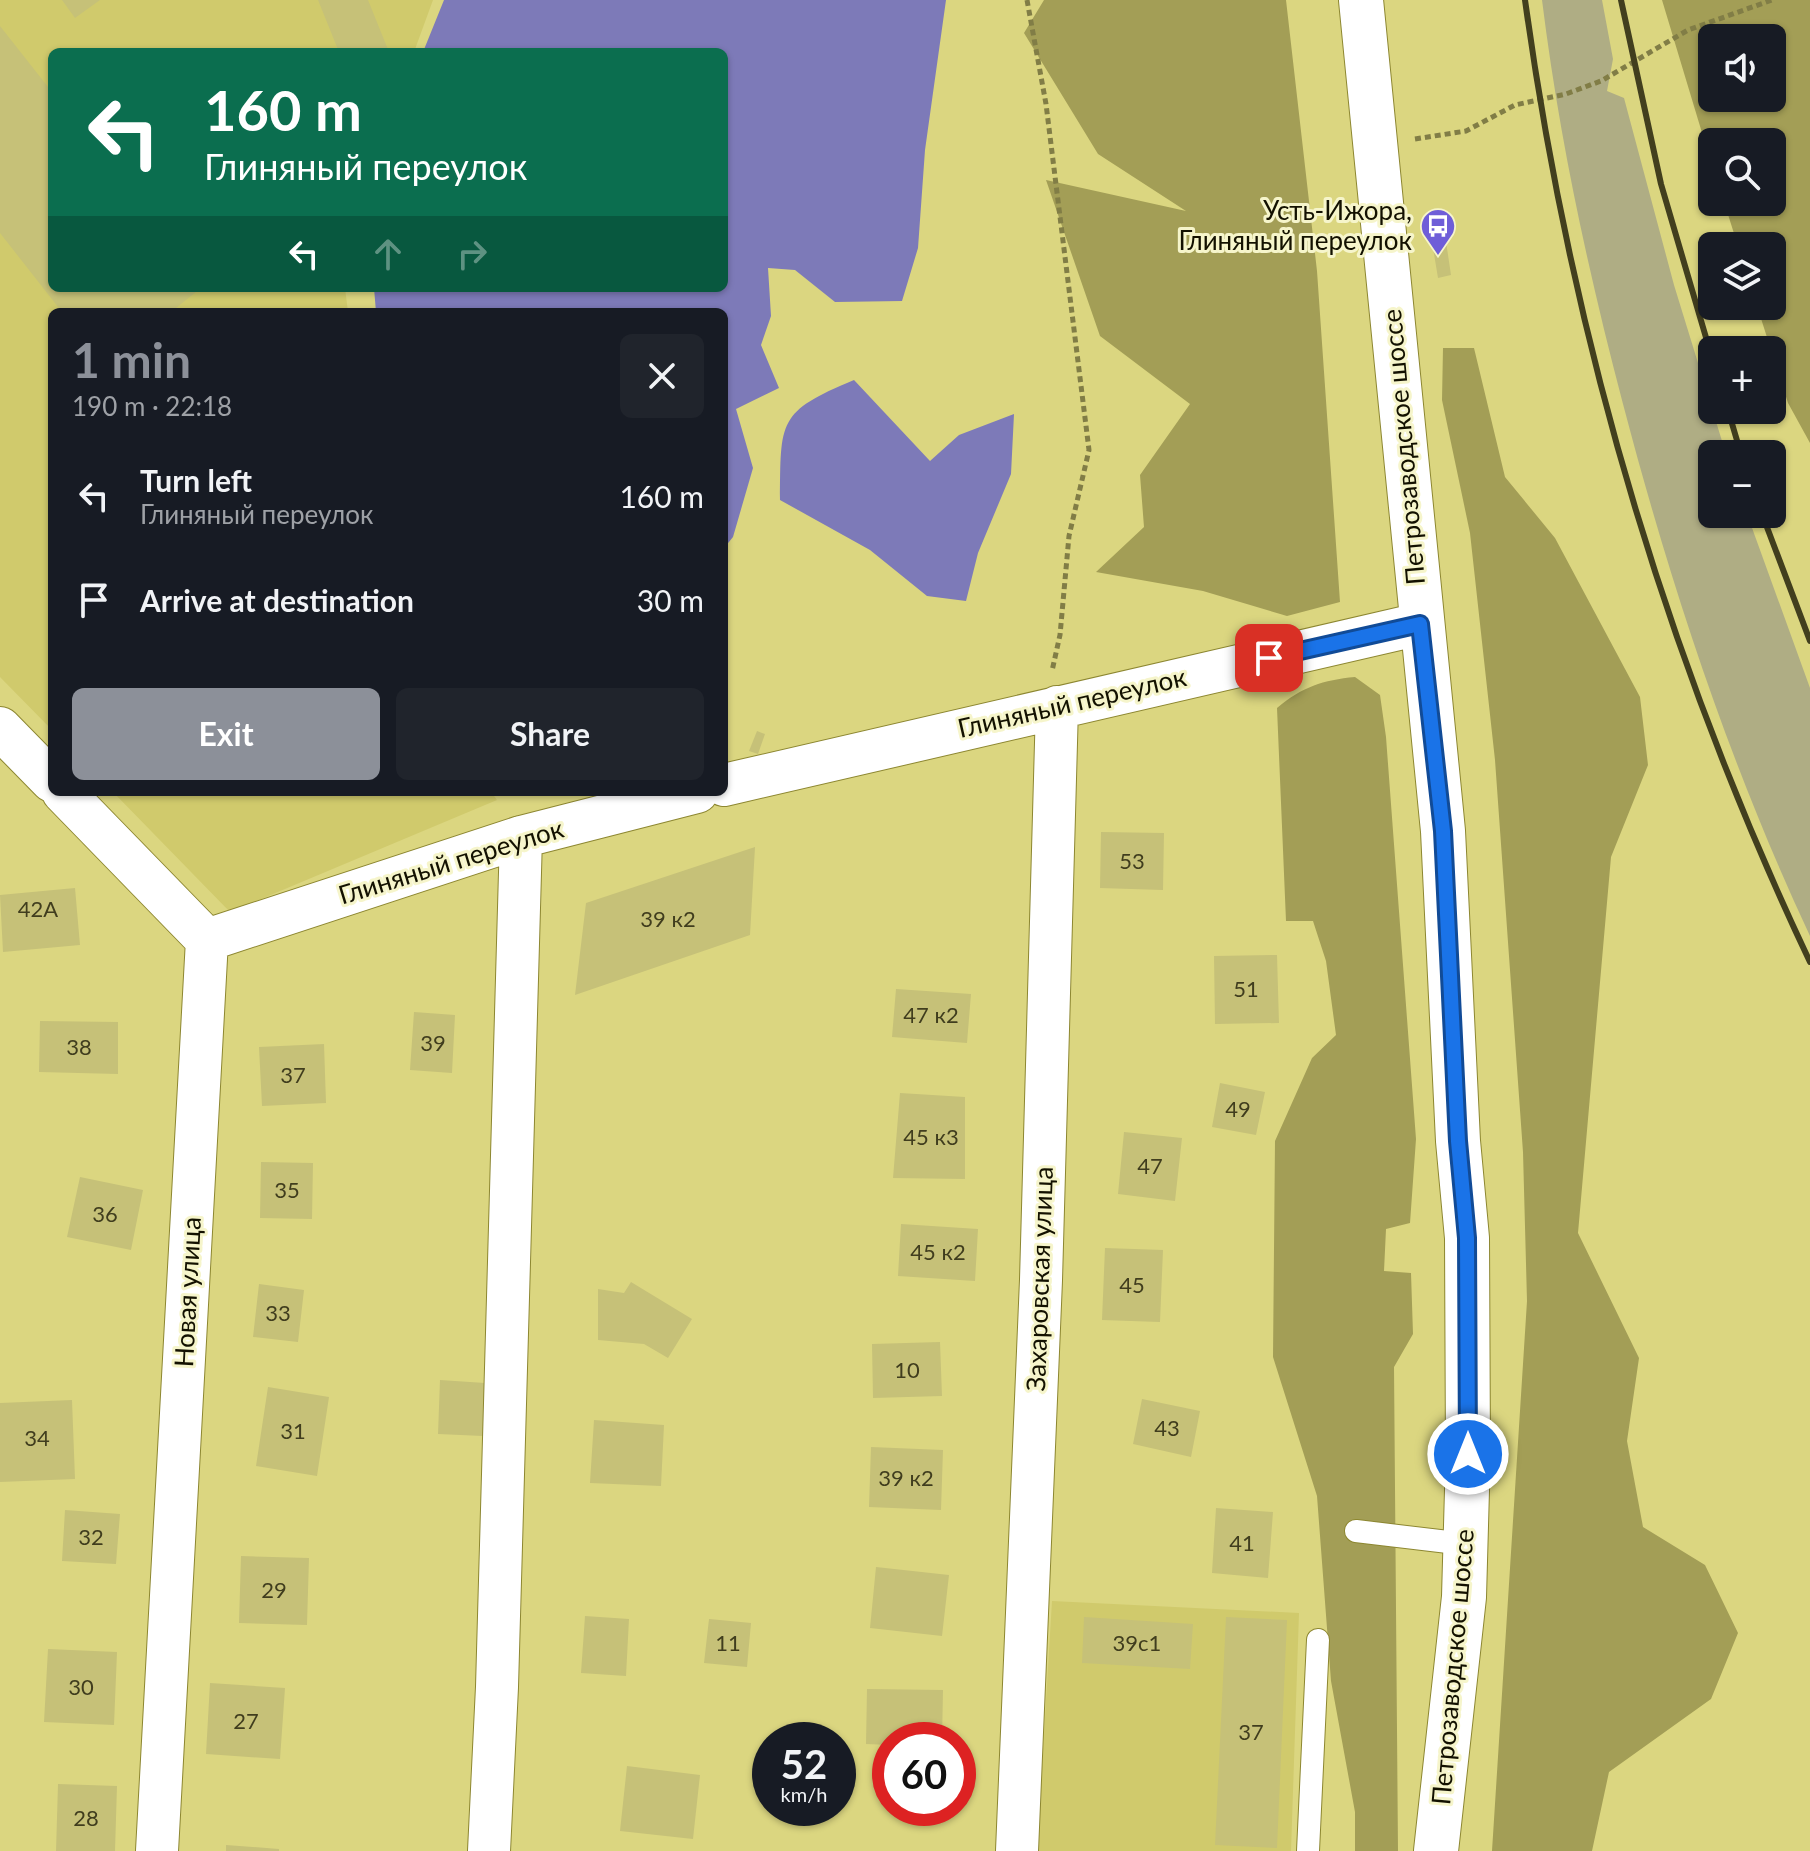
<!DOCTYPE html>
<html lang="en">
<head>
<meta charset="utf-8">
<style>
	body { margin:0; font-family:Lato,sans-serif; background:#20242c; color:#f1f3f6; height:100vh; display:flex; flex-direction:column; font-size:30px; white-space:nowrap }
	* { box-sizing:border-box; margin:0 }
	p { font-size:26px; color:#9ea1a6 }
	.icon { flex:none; width:44px; height:44px; fill:none; stroke:currentColor; stroke-width:2; stroke-linecap:round; stroke-linejoin:round }
	.map { position:relative; flex:1; overflow:hidden }
	.side { position:absolute; left:48px; top:308px; width:680px; height:488px; display:flex; flex-direction:column; background:#171b24; border-radius:12px; box-shadow:0 2px 6px #0004 }
	.side>* { flex:none }
	.banner { position:absolute; left:48px; top:48px; width:680px; height:244px; border-radius:12px; box-shadow:0 2px 6px #0004; background:#0b6e4f; color:#fff; overflow:hidden }
	.tools { position:absolute; left:1698px; top:24px; display:grid; gap:16px }
	.tools a { display:grid; place-items:center; width:88px; height:88px; border-radius:12px; background:#171b24; box-shadow:0 2px 6px #0004; font-size:40px }
	.speed { position:absolute; left:752px; top:1722px; display:flex; gap:16px; font-size:40px; font-weight:700; text-align:center }
	.speed>* { display:grid; place-content:center; width:104px; height:104px; border-radius:50%; background:#171b24; box-shadow:0 2px 6px #0004; line-height:1 }
	.speed small { font-size:20px; font-weight:400 }
	.speed .limit { border:12px solid #d22; background:#fff; color:#111 }
	.pin { position:absolute; display:grid; place-items:center; width:68px; height:68px; color:#fff; margin:-34px; border-radius:16px; box-shadow:0 4px 12px #0006 }
	.me { position:absolute; width:88px; margin:-44px; rotate:0deg; stroke-linejoin:round; filter:drop-shadow(0 0 6px #0008) }
	.turn { display:flex; align-items:center; gap:28px; height:168px; padding:0 24px; font-size:36px }
	.turn .icon { width:104px; height:104px; stroke-width:2.5 }
	.turn b { display:block; font-size:56px; line-height:68px }
	.lanes { display:flex; align-items:center; height:76px; padding:0 24px; background:#0003; justify-content:center; gap:40px; direction:ltr }
	.lanes .off { opacity:.35 }
	.round { display:grid; place-items:center; flex:none; width:84px; height:84px; border-radius:12px; background:#20242c }
	.summary { display:flex; align-items:center; justify-content:space-between; height:136px; padding:0 24px }
	h1 { font-size:48px; font-weight:700; line-height:60px; color:#8c9099 }
	.primary-button { display:flex; gap:16px; margin-top:auto; padding:16px 24px }
	.primary-button a { flex:1; height:92px; border-radius:12px; background:#8c9099; color:#fff; font-size:32px; font-weight:700; line-height:92px; text-align:center }
	.primary-button a+a { background:#20242c; color:#f1f3f6 }
	ul { padding:0; list-style:none }
	li { display:flex; align-items:center; gap:24px; height:104px; padding:0 24px }
	li div { flex:1 }
	li b { display:block; font-size:30px }
	li em { font-style:normal }
	.map>svg:first-child { display:block }
</style>
</head>
<body>
<div class="map">
<svg width="1810" height="1851" viewBox="0 0 1810 1851">
	<rect width="100%" height="100%" fill="#dbd680"/>
	<!-- built -->
	<path fill="#d0ca6c" d="M0 0H433L414 52H52V288H345L348 312H52V730L0 677Z
		M113 792H491L497 800 230 912Z
		M1052 1601 1299 1613 1291 1851H1037Z"/>
	<!-- green -->
	<path fill="#afad84" d="M1542 0H1602L1613 59 1607 91 1624 98 1674 285 1726 454H1712V514H1747L1810 688V936C1730 765 1671 587 1623 404 1588 271 1559 137 1542 0Z"/>
	<!-- forest -->
	<path fill="#a39e56" fill-rule="evenodd" d="M1044 0H1286L1317 271 1340 602 1287 616 1203 591 1096 572 1144 527 1140 475 1190 404 1100 336 1046 180 1186 211 1098 154 1024 33Z
		M1662 0H1810V443L1788 403 1757 306H1772V246H1738L1724 202H1772V142H1712V166ZM1712 38H1772V98H1712Z
		M1443 348H1474L1505 477 1555 538 1640 697 1648 765 1611 857 1578 1233 1639 1358 1627 1441 1643 1527 1705 1565 1738 1633 1711 1699 1609 1772 1592 1851H1492L1527 1301 1523 1152 1495 760 1470 533 1442 400Z
		M1355 677 1380 695 1386 737 1416 1139 1410 1223 1386 1229 1384 1271 1411 1273 1413 1334 1394 1367 1398 1851H1355V1812L1331 1681 1317 1496 1273 1357 1275 1141 1312 1058 1336 1035 1326 961 1313 921H1286L1277 708C1302 687 1323 680 1355 677Z"/>
	<!-- water -->
	<path fill="#7d7ab8" d="M444 0H946L925 150 918 248 902 301 835 302 795 270 768 268 771 316 761 345 779 388 736 409 753 468 733 537 724 548V312H376L374 288H724V52H423Z
		M854 380 930 461 959 435 1014 414 1011 474 978 553 966 601 927 596 870 550 780 500C781 421 777 412 854 380Z"/>
	<!-- building -->
	<path fill="#c6c178" d="M62 0H100L75 18Z
		M318 0H368L389 52H339Z
		M0 26 52 92V288H201L171 312H62L0 233Z
		M1444 228 1451 275 1438 278 1430 230Z
		M757 731 765 734 758 754 749 751Z
		M1101 832 1164 833 1163 890 1100 888Z
		M755 847 750 935 575 995 586 903Z
		M75 888 80 945 3 952 0 895Z
		M1277 955 1279 1023 1215 1024 1214 956Z
		M896 989 971 994 967 1043 892 1037Z
		M414 1012 455 1015 452 1073 410 1070Z
		M40 1021 118 1022V1074L39 1072Z
		M324 1044 326 1103 262 1106 259 1047Z
		M1220 1083 1265 1092 1256 1135 1212 1127Z
		M900 1093 965 1097V1179L893 1178Z
		M1124 1132 1182 1138 1175 1201 1118 1194Z
		M261 1162 313 1163 312 1219 260 1218Z
		M80 1177 143 1190 131 1250 67 1237Z
		M901 1224 978 1229 975 1281 898 1276Z
		M1105 1248 1163 1250 1160 1322 1102 1320Z
		M631 1282 692 1319 668 1358 644 1344 598 1340V1289L624 1293Z
		M259 1284 304 1290 298 1342 253 1337Z
		M940 1342 942 1396 873 1398 872 1344Z
		M440 1380 485 1383 483 1436 438 1434Z
		M268 1387 329 1397 317 1476 256 1466Z
		M1142 1399 1200 1411 1191 1457 1133 1444Z
		M72 1400 75 1479 0 1482V1403Z
		M594 1420 664 1425 661 1486 590 1483Z
		M871 1447 943 1450 941 1510 869 1507Z
		M1216 1508 1273 1512 1268 1578 1212 1573Z
		M65 1510 120 1514 116 1564 62 1561Z
		M241 1556 309 1558 307 1625 239 1623Z
		M876 1567 949 1575 942 1636 870 1628Z
		M585 1616 629 1619 626 1676 581 1673Z
		M1084 1617 1193 1624 1190 1669 1082 1663Z
		M1226 1617 1287 1620 1277 1848 1215 1845Z
		M709 1619 751 1623 747 1667 704 1663Z
		M48 1649 117 1652 114 1725 44 1722Z
		M210 1683 285 1688 280 1759 206 1754Z
		M867 1689 943 1690 942 1740H890V1745L866 1744Z
		M627 1766 700 1775 693 1839 620 1831Z
		M58 1784 117 1786 115 1851H56Z
		M226 1845 279 1849V1851H226Z"/>
	<g fill="none" stroke-linecap="round" stroke-linejoin="round">
		<!-- service casing -->
		<g stroke="#8d8731" stroke-width="24">
			<path id="service" d="M1356 1531 1465 1544
				M1308 1851 1318 1640"/>
		</g>
		<!-- minor casing -->
		<g stroke="#8d8731" stroke-width="44">
			<path id="minor" d="M0 728 52 781
				M724 785 1420 624
				M63 792 207 940 157 1851
				M207 940 521 837 697 792
				M489 1851 497 1687 521 837
				M1017 1851 1041 1280 1057 707"/>
		</g>
		<!-- primary casing -->
		<g stroke="#8d8731" stroke-width="46">
			<path id="primary" d="M1361 0 1443 831 1458 1141 1467 1238 1468 1454 1464 1597 1436 1851"/>
		</g>
		<!-- path -->
		<path stroke="#817d46" stroke-width="5" stroke-dasharray="6 4" stroke-linecap="butt" d="M1027 0 1046 104 1089 450 1069 536 1060 635 1052 671
			M1415 139 1466 131 1515 105 1566 94 1601 81 1688 30 1772 0"/>
		<!-- service -->
		<use href="#service" stroke="#fff" stroke-width="22"/>
		<!-- minor -->
		<use href="#minor" stroke="#fff" stroke-width="42"/>
		<!-- primary -->
		<use href="#primary" stroke="#fff" stroke-width="44"/>
		<!-- rail -->
		<path stroke="#423f1e" stroke-width="6" d="M1525 0C1571 334 1666 658 1810 962
			M1621 0 1661 184 1712 358
			M1728 410 1741 454
			M1762 514 1810 641"/>
	</g>
	<g fill="none" stroke-linecap="round" stroke-linejoin="round">
		<!-- route casing -->
		<g stroke="#114b97" stroke-width="20">
			<path id="route" d="M1269 658 1420 624 1443 831 1458 1141 1467 1238 1468 1454"/>
		</g>
		<!-- route -->
		<use href="#route" stroke="#1a73e8" stroke-width="14"/>
	</g>
	<!-- icons -->
	<defs>
		<g id="bus-pin" transform="scale(1.8)"><path d="M0 17L-7.5 6A9.5 9.5 0 1 1 7.5 6Z" fill="#6f5ed8" stroke="#f6f5cb"/><path d="M-5-6H5V4H4V6H2V4H-2V6H-4V4H-5ZM-3.5-4V0h7V-4ZM-3.5 1.2v1.5H-2V1.2ZM2 1.2v1.5H3.5V1.2Z" fill="#fff"/></g>
	</defs>
	<g fill-rule="evenodd">
		<use href="#bus-pin" x="1438" y="226"/>
	</g>
	<g text-anchor="middle" stroke-width="6" stroke-linejoin="round" paint-order="stroke">
		<!-- number labels -->
		<g font-size="22" fill="#403d1e">
			<text x="1132" y="869">53</text>
			<text x="38" y="917">42А</text>
			<text x="668" y="927">39 к2</text>
			<text x="1246" y="997">51</text>
			<text x="931" y="1023">47 к2</text>
			<text x="433" y="1051">39</text>
			<text x="79" y="1055">38</text>
			<text x="293" y="1083">37</text>
			<text x="1238" y="1117">49</text>
			<text x="931" y="1145">45 к3</text>
			<text x="1150" y="1174">47</text>
			<text x="287" y="1198">35</text>
			<text x="105" y="1222">36</text>
			<text x="938" y="1260">45 к2</text>
			<text x="1132" y="1293">45</text>
			<text x="278" y="1321">33</text>
			<text x="907" y="1378">10</text>
			<text x="1167" y="1436">43</text>
			<text x="293" y="1439">31</text>
			<text x="37" y="1446">34</text>
			<text x="906" y="1486">39 к2</text>
			<text x="91" y="1545">32</text>
			<text x="1242" y="1551">41</text>
			<text x="274" y="1598">29</text>
			<text x="728" y="1651">11</text>
			<text x="1137" y="1651">39с1</text>
			<text x="81" y="1695">30</text>
			<text x="246" y="1729">27</text>
			<text x="1251" y="1740">37</text>
			<text x="86" y="1826">28</text>
		</g>
		<!-- poi labels -->
		<g font-size="26" fill="#131100" stroke="#f6f5cb" text-anchor="end">
			<text x="1412" y="220">Усть-Ижора,<tspan x="1412" dy="30">Глиняный переулок</tspan></text>
		</g>
		<!-- street labels -->
		<g font-size="26" fill="#131100" stroke="#f6f5cb">
			<text transform="translate(1404 447) rotate(-95)" y="9">Петрозаводское шоссе</text>
			<text transform="translate(1072 703) rotate(-13)" y="9">Глиняный переулок</text>
			<text transform="translate(451 862) rotate(-17)" y="9">Глиняный переулок</text>
			<text transform="translate(1040 1279) rotate(-88)" y="9">Захаровская улица</text>
			<text transform="translate(188 1292) rotate(-87)" y="9">Новая улица</text>
			<text transform="translate(1453 1667) rotate(-85)" y="9">Петрозаводское шоссе</text>
		</g>
	</g>
</svg>
<div class="tools">
<a><svg class="icon" aria-label="sound" viewBox="0 0 24 24"><path d="M4 9h4l5-4v14l-5-4H4zM17 9q2 3 0 6"/></svg></a>
<a><svg class="icon" aria-label="search" viewBox="0 0 24 24"><circle cx="10" cy="10" r="6"/><path d="M15 15l6 6"/></svg></a>
<a><svg class="icon" aria-label="layers" viewBox="0 0 24 24"><path d="M12 4l9 5-9 5-9-5zM3 14l9 5 9-5"/></svg></a>
<a>+</a>
<a>−</a>
</div>
<div class="speed"><div>52<small>km/h</small></div><div class="limit">60</div></div>
<div class="pin" style="left:1269px;top:658px;background:#d93025"><svg class="icon" aria-label="arrive" viewBox="0 0 24 24"><path d="M6 21V4h12l-3 4 3 4H6"/></svg></div>
<svg class="me" style="left:1468px;top:1454px" viewBox="-20 -20 40 40"><circle r="17" fill="#1a73e8" stroke="#fff" stroke-width="3"/><path d="M0-11L8 9 0 5-8 9z" fill="#fff"/></svg>
<div class="banner">
<div class="turn"><svg class="icon" aria-label="left" viewBox="0 0 24 24"><path d="M17 20v-9H6M10 6l-5 5 5 5"/></svg><div><b>160 m</b>Глиняный переулок</div></div>
<div class="lanes"><svg class="icon" aria-label="left" viewBox="0 0 24 24"><path d="M17 20v-9H6M10 6l-5 5 5 5"/></svg><svg class="icon off" aria-label="ahead" viewBox="0 0 24 24"><path d="M12 20V5M6 11l6-6 6 6"/></svg><svg class="icon off" aria-label="right" viewBox="0 0 24 24"><path d="M7 20v-9h11M14 6l5 5-5 5"/></svg></div>
</div>
<section class="side">
<div class="summary"><div><h1>1 min</h1><p>190 m · 22:18</p></div><a class="round"><svg class="icon" aria-label="close" viewBox="0 0 24 24"><path d="M6 6l12 12M18 6L6 18"/></svg></a></div>
<ul>
<li><svg class="icon" aria-label="left" viewBox="0 0 24 24"><path d="M17 20v-9H6M10 6l-5 5 5 5"/></svg><div><b>Turn left</b><p>Глиняный переулок</p></div><em>160 m</em></li>
<li><svg class="icon" aria-label="arrive" viewBox="0 0 24 24"><path d="M6 21V4h12l-3 4 3 4H6"/></svg><div><b>Arrive at destination</b></div><em>30 m</em></li>
</ul>
<div class="primary-button"><a>Exit</a><a>Share</a></div>
</section>
</div>
</body>
</html>
